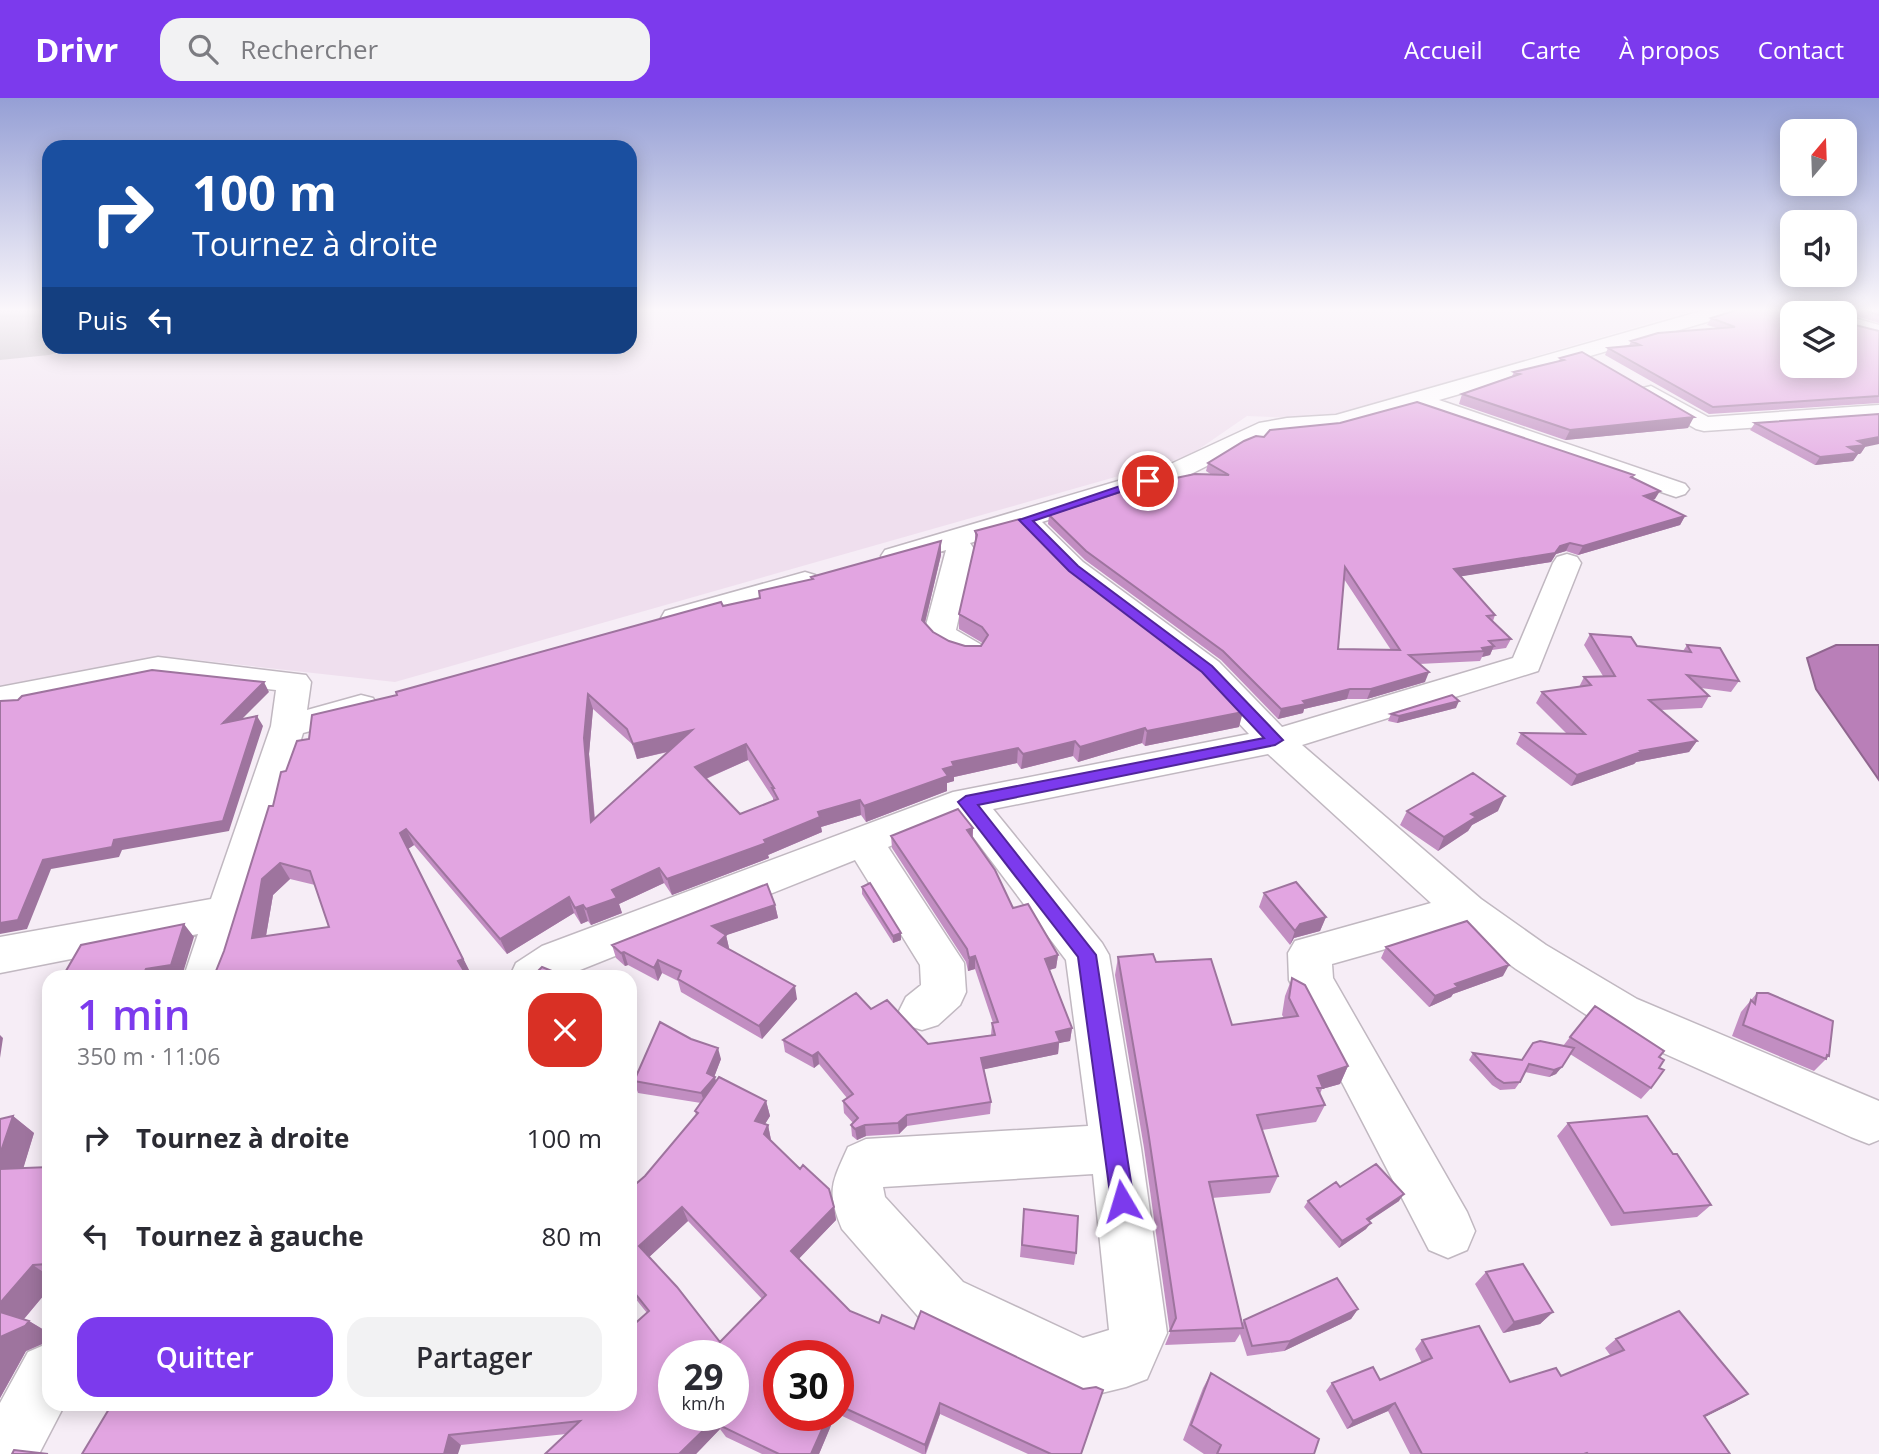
<!DOCTYPE html>
<html lang="fr">
<head>
<meta charset="utf-8">
<style>
	body { margin:0; font-family:"Open Sans",sans-serif; background:#f2f2f3; color:#2b2b33; height:100vh; display:flex; flex-direction:column; font-size:26px; white-space:nowrap }
	* { box-sizing:border-box; margin:0 }
	p { font-size:23px; color:#7c7c81 }
	.icon { flex:none; width:38px; height:38px; fill:none; stroke:currentColor; stroke-width:2; stroke-linecap:round; stroke-linejoin:round }
	.map { position:relative; flex:1; overflow:hidden }
	.sheet { position:absolute; left:42px; top:872px; width:595px; height:441px; display:flex; flex-direction:column; background:#fff; border-radius:21px; box-shadow:0 4px 18px #0003 }
	.sheet>* { flex:none }
	.banner { position:absolute; left:42px; top:42px; width:595px; height:214px; border-radius:21px; box-shadow:0 4px 18px #0003; background:#1a4fa0; color:#fff; overflow:hidden }
	.needle { width:46px; rotate:19deg }
	.controls { position:absolute; left:1780px; top:21px; display:grid; gap:14px }
	.controls a { display:grid; place-items:center; width:77px; height:77px; border-radius:14px; background:#fff; box-shadow:0 4px 18px #0003; font-size:35px }
	.speed { position:absolute; left:658px; top:1242px; display:flex; gap:14px; font-size:35px; font-weight:700; text-align:center }
	.speed>* { display:grid; place-content:center; width:91px; height:91px; border-radius:50%; background:#fff; box-shadow:0 4px 18px #0003; line-height:1 }
	.speed small { font-size:18px; font-weight:400 }
	.speed .limit { border:10px solid #d22; background:#fff; color:#111 }
	.pin { position:absolute; display:grid; place-items:center; width:60px; height:60px; color:#fff; margin:-30px; border:4px solid #fff; border-radius:50%; box-shadow:0 2px 7px #0007 }
	.me { position:absolute; width:77px; margin:-38px; rotate:353deg; stroke-linejoin:round; filter:drop-shadow(0 0 5px #0008) }
	.turn { display:flex; align-items:center; gap:24px; height:147px; padding:0 35px; font-size:32px }
	.turn .icon { width:91px; height:91px; stroke-width:2.5 }
	.turn b { display:block; font-size:49px; line-height:60px }
	.then { display:flex; align-items:center; height:66px; padding:0 35px; background:#0003; gap:14px; font-size:26px }
	.round { display:grid; place-items:center; flex:none; width:74px; height:74px; border-radius:21px; background:#f2f2f3 }
	.headline { display:flex; align-items:center; justify-content:space-between; height:119px; padding:0 35px }
	h1 { font-size:42px; font-weight:600; line-height:52px; color:#7c3aed }
	.action { display:flex; gap:14px; margin-top:auto; padding:14px 35px }
	.action a { flex:1; height:80px; border-radius:21px; background:#7c3aed; color:#fff; font-size:28px; font-weight:600; line-height:80px; text-align:center }
	.action a+a { background:#f2f2f3; color:#2b2b33 }
	ul { padding:0; list-style:none }
	li { display:flex; align-items:center; gap:21px; height:98px; padding:0 35px }
	li div { flex:1 }
	li b { display:block; font-size:26px }
	li em { font-style:normal }
	header { display:flex; align-items:center; gap:42px; box-sizing:border-box; height:98px; padding:0 35px; background:#7c3aed; color:#fff }
	header strong { font-size:33px }
	nav { display:flex; gap:38px; margin-inline-start:auto; font-size:24px }
	.search { width:490px; height:63px; background:#f2f2f3; display:flex; align-items:center; gap:18px; box-sizing:border-box; padding:0 24px; border-radius:21px; color:#7c7c81; font-size:26px }
	.map>svg:first-child { display:block }
</style>
</head>
<body>
<header>
<strong>Drivr</strong>
<div class="search"><svg class="icon" aria-label="search" viewBox="0 0 24 24"><circle cx="10" cy="10" r="6"/><path d="M15 15l6 6"/></svg>Rechercher</div>
<nav><a>Accueil</a><a>Carte</a><a>À propos</a><a>Contact</a></nav>
</header>
<div class="map">
<svg width="1879" height="1356" viewBox="0 0 1879 1356">
	<rect width="100%" height="100%" fill="#f6edf6"/>
	<!-- built -->
	<path fill="#efdfee" d="M0 210H49V248H630V210H1701L1320 321 1247 318 1189 358 395 584 169 559 0 594Z"/>
	<!-- water -->
	<path fill="#b97fb8" stroke="#90668f" stroke-width="2" d="M1836 547H1879V682L1816 591 1807 560Z"/>
	<g fill="none" stroke-linecap="round" stroke-linejoin="round">
		<!-- runway -->
		<path fill="#bcb5bc" fill-rule="evenodd" d="M0 210H49V248H82L49 257 0 262Z"/>
		<!-- minor casing -->
		<g stroke="#c1b8c1" stroke-width="3">
			<path id="minor" d="M1712 210H1743L1741 214 1439 302 1685 386 1689 391 1685 396 1676 399 1667 396 1415 309 1337 331 1287 334 1266 338 1191 376 1042 424 1083 464 1219 564 1282 629 1513 560 1553 465 1557 459 1567 456 1577 459 1581 465 1538 573 1302 647 1481 801 1546 847 1637 901 1879 1003V1042L1869 1046 1851 1039 1605 929 1516 871 1460 830 1332 866 1333 880 1467 1114 1475 1133 1467 1152 1448 1160 1429 1152 1289 882 1288 855 1295 843 1431 805 1268 656 993 711 1102 845 1109 857 1141 1050 1167 1235 1147 1281 1126 1289 1081 1300 923 1224 842 1131C826 1092 832 1085 848 1049L866 1041 1088 1028 1066 862 959 720 888 749 964 865 966 894 960 907 938 927 922 932 906 927 899 913 906 899 921 887 920 867 855 762 565 878H510L516 865 542 848 953 694 1249 636 1195 578 1063 476 1019 431 970 445 974 451 956 532 980 546 985 553 980 560C961 565 936 552 924 535L946 452 895 467 885 464 881 458 885 452 1162 370 1259 325 1287 320 1336 317ZM1093 1076 1109 1232 1083 1240 963 1184 885 1099 883 1089Z
				M1844 217 1879 227V239L1844 229Z
				M1651 288 1708 319 1879 307V321L1704 333 1696 331 1643 300 1640 295 1643 290Z
				M805 474 815 477 820 483 815 489 676 529 665 527 661 520 665 513Z
				M158 559 306 577 311 584 307 612 361 597 373 600 378 608 373 616 303 635 228 878H184L198 836 0 875V839L211 801 271 628 276 592 158 579 0 611V589Z
				M49 1245V1306H65L39 1356H0V1305L28 1254Z"/>
		</g>
		<!-- minor -->
		<use href="#minor" fill="#fff" fill-rule="evenodd"/>
	</g>
	<!-- wall -->
	<path fill="#c28ec2" fill-rule="evenodd" d="M1879 210V225L1846 215 1847 225 1879 233V305L1709 316 1605 257 1608 250 1629 248 1631 243 1717 230 1707 227 1711 220 1812 211Z
		M1560 260 1688 330 1565 342 1459 306 1462 296 1512 278 1514 274 1559 263Z
		M1755 325 1865 349 1861 355 1858 356 1853 363 1815 367 1750 332Z
		M1208 365 1633 379 1655 401 1653 402 1685 418 1680 427 1578 457 1566 453 1556 456 1551 464 1461 478 1495 517 1493 523 1511 541 1506 550 1492 552 1490 557 1482 559 1480 563 1419 566 1425 584 1367 601H1347L1304 611 1303 615 1278 621 1221 562 1085 462 1048 426 1049 417 1212 377 1206 373ZM1344 481 1391 552 1338 551Z
		M975 433 1063 464 1239 629 1145 648 1142 645 1078 664 1073 658 1021 671 1017 665 954 679V683L947 685V693L866 724 861 717 821 729 822 734 768 757 769 760 672 797 664 785 619 806 622 815 591 827 588 823 581 826 574 815 507 856 414 747 408 751 471 876 224 853 286 673 309 641 397 597 723 508 760 500 811 482V479L941 443V457L925 525 933 534 949 543 965 548H981L982 545 981 544 959 531V516L975 446ZM593 611 632 646 637 661 668 654 595 721 589 656ZM748 662 773 700V703L740 716 706 681ZM290 781 315 787 329 829 266 838 273 797Z
		M1590 536 1637 548 1683 553 1687 547 1739 583 1731 594 1701 590 1709 598 1702 610 1661 612 1697 643 1689 654 1636 664 1634 666 1571 688 1516 646 1521 635 1567 636 1536 605 1542 594 1579 589 1584 579 1603 578 1584 547Z
		M1456 610 1397 625 1388 623 1391 616Z
		M1407 713H1498L1472 727 1468 733 1438 753 1400 727Z
		M973 730V740L1013 810 1058 857 1056 870 1049 872 1072 930 1070 943 1059 945 1058 956 984 971 991 1004 990 1016 907 1028 899 1036 866 1038 857 1042 852 1038 851 1027 853 1025 844 1015 843 1003 847 1000 819 966 814 970 785 954 783 942 871 911 928 946 991 937 992 925H993L975 871 968 873 966 864 892 750 891 738Z
		M862 789 901 835V842L893 845 862 796Z
		M1264 795 1326 819 1320 833 1294 840 1290 847 1259 809Z
		M775 807 778 820 726 837 729 850 728 851 797 901 762 941 681 894 678 883 662 875 658 883 628 867 625 868 616 860 612 847Z
		M1386 849 1503 878 1453 896 1451 899 1429 909 1381 860Z
		M1118 859 1156 864 1232 927 1284 920 1282 917 1285 898 1292 880 1348 968 1340 986 1322 991 1320 996 1325 1007 1316 1024 1262 1032 1278 1078 1270 1095 1212 1100 1242 1226 1244 1222 1358 1211 1351 1221 1284 1253 1247 1258 1240 1236 1235 1244 1165 1247 1170 1235 1144 1050 1115 877Z
		M1757 895 1829 958 1814 973 1732 938 1741 914Z
		M1570 939 1659 959V970L1651 990 1641 1001 1570 956 1556 976 1549 979 1525 974 1520 984 1515 991 1500 992 1492 987 1469 962 1473 955 1522 962 1563 948Z
		M721 961 714 979 716 983 766 1003 770 1018 765 1026 768 1027 771 1042 834 1109 836 1122 798 1161 850 1213 1081 1356H1028L940 1316 926 1356H922L838 1316V1258H779L835 1318 819 1356H762L726 1339 720 1331 696 1356H545L566 1336 461 1347 112 1306H630L647 1215 630 1194V1091L645 1078 696 1017 695 1013 701 1005 638 995 634 983ZM688 1123 762 1201 720 1244 649 1159Z
		M13 1018 34 1035 23 1070 49 1069V1191L24 1221 29 1223 49 1235V1243L26 1253 0 1300V1021Z
		M1568 1025 1673 1056 1711 1107 1697 1119 1611 1128 1557 1038Z
		M1340 1089 1399 1103 1369 1123 1366 1131 1339 1150 1304 1109 1308 1103Z
		M1024 1111 1076 1155 1074 1167 1020 1159Z
		M1486 1174 1553 1214 1540 1226 1503 1235 1475 1186Z
		M1616 1241 1748 1296 1735 1304 1704 1319 1730 1356H1410L1388 1313 1347 1331 1326 1293 1332 1285 1380 1282 1422 1265 1415 1251 1422 1242 1510 1284 1561 1278 1610 1257 1605 1250Z
		M1211 1275 1314 1356H1204L1183 1342 1203 1290Z"/>
	<!-- shaded-wall -->
	<path fill="#9e749e" d="M1694 319 1688 330 1565 342 1570 332Z
		M1879 339V346L1865 349 1861 355 1858 356 1853 363 1815 367 1820 359 1848 349 1858 343Z
		M1660 393 1655 401 1639 406 1644 398Z
		M1685 418 1680 427 1578 457 1583 448Z
		M941 443V457L922 537V522Z
		M1570 445 1566 453 1556 456 1551 464 1451 480 1454 471Z
		M1494 548 1490 557 1482 559 1484 553 1482 550Z
		M1429 574 1425 584 1367 601 1371 591Z
		M264 584 269 594 229 634 223 625Z
		M1350 591 1347 601 1304 611 1303 615 1278 621 1281 611 1303 603Z
		M588 596 593 611 589 656 596 739 591 724 584 640Z
		M1459 603 1456 610 1397 625 1399 618Z
		M1243 614 1239 629 1145 648 1147 633Z
		M257 618 263 628 229 733 122 752 119 759 51 771 27 831 0 836V825L43 762 114 742Z
		M1145 630 1142 645 1078 664 1080 649Z
		M692 632 695 647 637 661 633 646Z
		M1075 643 1073 658 1021 671 1023 656Z
		M1697 643 1689 654 1636 664 1634 666 1571 688 1577 677 1640 653Z
		M746 646 748 662 698 684 695 669Z
		M1018 650 1017 665 954 679V683L947 685V693L866 724 864 708 952 664Z
		M1505 698 1498 713 1472 727 1468 733 1438 753 1444 739 1471 716Z
		M860 702 861 717 821 729 822 734 768 757 769 760 672 797 667 781 764 742 818 714Z
		M973 730 972 742 967 732Z
		M406 731 414 747 408 751 471 876 466 878 400 735Z
		M280 765 290 781 273 797 263 855 252 840 262 781Z
		M659 770 664 785 619 806 622 815 591 827 586 811 612 792Z
		M569 799 574 815 507 856 500 841Z
		M583 807 588 823 581 826 575 810Z
		M775 807 778 820 715 841 712 828Z
		M1326 819 1320 833 1294 840 1290 847 1295 833 1300 826Z
		M184 826 194 839 182 878H144L143 877 146 871Z
		M901 835V842L893 845V838Z
		M726 837 729 850 721 858 718 845Z
		M624 854 628 867 625 868 621 855Z
		M1058 857 1056 870 1043 874 1045 861Z
		M975 858V871L968 873 969 860Z
		M658 862 662 875 658 883 654 870Z
		M1509 867 1503 878 1453 896 1451 899 1429 909 1435 898 1455 886Z
		M795 888 797 901 762 941 759 928Z
		M630 913 634 924 630 931Z
		M1072 930 1070 943 1059 945 1058 956 981 972V960L1056 934Z
		M0 937 3 940 0 960Z
		M718 950 721 961 713 982 715 979 718 991 705 1006 701 995 707 975Z
		M818 954 819 966 814 970 812 958Z
		M1348 968 1340 986 1322 991 1323 990 1318 978Z
		M1562 969 1556 976 1549 979 1554 972Z
		M766 1003 770 1018 758 1037 755 1023Z
		M907 1017V1028L899 1036 898 1025Z
		M13 1018 34 1035 18 1088 0 1075V1056Z
		M768 1027 771 1042 767 1050 764 1036Z
		M865 1027 866 1038 857 1042 855 1031Z
		M1404 1096 1399 1103 1363 1127 1367 1121Z
		M682 1109 688 1123 646 1162 639 1148Z
		M834 1109 836 1122 794 1166 791 1153Z
		M1371 1125 1366 1131 1339 1150 1342 1143Z
		M33 1167 49 1178V1191L18 1228 0 1217V1205Z
		M1358 1211 1351 1221 1284 1253 1290 1243Z
		M1553 1214 1540 1226 1503 1235 1514 1224Z
		M29 1223 49 1235V1243L26 1253 0 1300V1239Z
		M1748 1296 1735 1304 1691 1326 1704 1318Z
		M940 1305V1316L925 1356V1347Z
		M1395 1305 1388 1313 1347 1331 1353 1323Z
		M828 1318H835L819 1356H811Z
		M715 1321 720 1331 696 1356H679Z
		M449 1337 461 1347 458 1356H444Z"/>
	<!-- building -->
	<path fill="#e2a5e1" stroke="#9e749e" stroke-width="2" fill-rule="evenodd" d="M1743 210H1845L1847 225 1879 233V298L1713 309 1608 250 1640 247 1631 243 1658 235 1735 229 1711 220ZM1792 215H1844V268H1792Z
		M1857 210H1879V217Z
		M1582 254 1694 319 1570 332 1462 296 1520 276 1514 274 1564 262 1560 260Z
		M1417 304 1634 377 1631 379 1660 393 1644 398 1685 418 1583 448 1570 445 1560 448 1555 455 1454 471 1495 517 1487 518 1511 541 1489 543 1494 548 1482 550 1484 553 1409 557 1429 574 1371 591H1350L1303 603 1306 606 1281 611 1223 553 1086 453 1049 417 1142 387 1195 376 1229 377 1208 365 1244 343 1256 338 1264 339 1270 332 1340 325ZM1345 469 1400 552 1338 551Z
		M1879 316V339L1858 343 1866 347 1848 349 1858 355 1820 359 1755 325Z
		M1020 421 1063 464 1196 565 1243 614 1147 633 1145 630 1080 649 1075 643 1023 656 1018 650 952 664 954 668 943 671 948 678 864 708 860 702 818 714 820 719 764 742 766 745 667 781 659 770 612 792 617 800 586 811 583 807 575 810 569 799 500 841 406 731 400 735 463 861 458 863 467 878H214L224 853 269 708H273L281 674 286 673 297 643 309 641 312 617 397 597 396 594 721 504 723 508 760 500 759 493 813 481 811 479 941 443 922 522 933 534 949 543 965 548H981L988 537 982 529 959 516 977 437 975 433ZM588 596 627 631 633 646 692 632 591 724 584 640ZM746 646 774 690H772L778 701 740 716 695 669ZM280 765 310 773 329 829 252 840 262 781Z
		M1590 536 1631 539 1637 548 1691 554 1687 547 1720 550 1739 583 1687 577 1709 598 1649 602 1697 643 1640 653 1641 654 1577 677 1521 635 1585 636 1542 594 1591 587 1584 579 1615 578Z
		M152 572 264 584 223 625 257 618 223 723 114 742 112 749 43 762 18 822 0 825V603L18 602 22 598Z
		M1452 597 1459 603 1399 618 1391 616Z
		M1473 675 1505 698 1471 716 1476 719 1444 739 1407 713Z
		M958 711 973 730 967 732 995 772 1013 810 1028 806 1058 857 1045 861 1072 930 1056 934 1060 944 981 960 991 1004 907 1017 898 1025 865 1027 855 1031 851 1027 858 1020 843 1003 853 996 818 954 812 958 783 942 856 895 871 911 887 902 928 946 995 937 992 925 998 924 975 858 969 860 967 851 891 738Z
		M1296 784 1326 819 1300 826 1295 833 1264 795Z
		M870 785 901 835 893 838 862 789Z
		M767 786 775 807 712 828 726 837 718 845 795 888 759 928 678 881 681 873 658 862 654 870 624 854 621 855 612 847Z
		M1467 823 1509 867 1455 886 1458 889 1435 898 1386 849Z
		M184 826 171 867 146 871 143 877 128 878H63L81 847Z
		M1153 856 1156 864 1211 861 1232 927 1298 918 1289 900 1292 880 1305 887 1348 968 1318 978 1323 990H1317L1325 1007 1257 1017 1278 1078 1209 1084 1243 1230 1170 1233 1176 1220 1148 1033 1118 859Z
		M542 869 564 878H533Z
		M1757 895H1768L1833 923 1829 958 1827 957 1826 961 1743 927 1751 902 1755 906Z
		M1595 908 1664 953 1659 959 1664 962 1659 970 1664 972 1651 990 1570 939Z
		M660 924 691 941 718 950 707 975 715 979 701 995 634 983Z
		M1540 943 1574 950 1562 969 1554 972 1529 966 1520 984 1504 985 1496 980 1473 955 1522 962 1533 945Z
		M719 979 766 1003 755 1023 768 1027 764 1036 800 1071 803 1067 829 1091 834 1109 791 1153 850 1213 879 1225 882 1217 914 1231 921 1213 1083 1291 1096 1289 1103 1292 1081 1356H1051L940 1305 925 1347 838 1307V1258H779V1318H828L811 1356H779L721 1328 715 1321 679 1356H545L580 1323 449 1337 444 1356H82L112 1306H630V1230L649 1213 630 1189V1091L645 1078 698 1015 695 1013ZM682 1109 766 1197 720 1244 677 1189 639 1148ZM674 1258H733V1318H674Z
		M13 1018 0 1056V1021Z
		M1647 1018 1673 1056H1677L1711 1107 1624 1115 1568 1025Z
		M1376 1066 1404 1096 1367 1121 1371 1125 1342 1143 1308 1103 1336 1084 1340 1089Z
		M49 1069V1163L47 1166 33 1167 0 1205V1071Z
		M1024 1111 1078 1118 1076 1155 1022 1147Z
		M1523 1166 1553 1214 1514 1224 1486 1174Z
		M1337 1180 1358 1211 1290 1243 1252 1248 1244 1222Z
		M1679 1213 1748 1296 1704 1318 1730 1356H1588L1587 1355 1584 1356H1422L1395 1305 1353 1323 1332 1285 1373 1269 1380 1282 1432 1260 1422 1242 1479 1228 1510 1284 1556 1270 1561 1278 1624 1252 1616 1241Z
		M0 1214 29 1223 25 1228 0 1239Z
		M1211 1275 1319 1341 1314 1356H1217L1221 1347 1191 1327Z
		M14 1352 48 1356H12Z"/>
	<!-- sky -->
	<linearGradient id="sky" x2="0" y2="1"><stop stop-color="#959fd5"/><stop offset="0.53" stop-color="#fbf7fb"/><stop offset="1" stop-color="#fbf7fb" stop-opacity="0"/></linearGradient>
	<rect width="1879" height="400" fill="url(#sky)"/>
	<!-- route -->
	<path fill="#7c3aed" stroke="#51269a" stroke-width="2" d="M1144 380 1153 383 1033 423 1078 468 1212 568 1283 642 1275 647 978 707 1096 857 1134 1103 1130 1111 1122 1114 1114 1111 1111 1103 1078 859 958 704 966 698 1264 640 1202 574 1069 473 1019 422Z"/>
</svg>
<div class="controls">
<a><svg class="needle" viewBox="-14 -14 28 28"><path d="M0-13l5 13h-10z" fill="#e53935"/><path d="M0 13l5-13h-10z" fill="#7c7c81"/></svg></a>
<a><svg class="icon" aria-label="sound" viewBox="0 0 24 24"><path d="M4 9h4l5-4v14l-5-4H4zM17 9q2 3 0 6"/></svg></a>
<a><svg class="icon" aria-label="layers" viewBox="0 0 24 24"><path d="M12 4l9 5-9 5-9-5zM3 14l9 5 9-5"/></svg></a>
</div>
<div class="speed"><div>29<small>km/h</small></div><div class="limit">30</div></div>
<div class="pin" style="left:1148px;top:383px;background:#d93025"><svg class="icon" aria-label="arrive" viewBox="0 0 24 24"><path d="M6 21V4h12l-3 4 3 4H6"/></svg></div>
<svg class="me" style="left:1122px;top:1103px" viewBox="-20 -20 40 40"><path d="M0-17L14 15 0 8-14 15z" fill="#7c3aed" stroke="#fff" stroke-width="4"/></svg>
<div class="banner">
<div class="turn"><svg class="icon" aria-label="right" viewBox="0 0 24 24"><path d="M7 20v-9h11M14 6l5 5-5 5"/></svg><div><b>100 m</b>Tournez à droite</div></div>
<div class="then">Puis<svg class="icon" aria-label="left" viewBox="0 0 24 24"><path d="M17 20v-9H6M10 6l-5 5 5 5"/></svg></div>
</div>
<section class="sheet">
<div class="headline"><div><h1>1 min</h1><p>350 m · 11:06</p></div><a class="round" style="background:#d93025;color:#fff"><svg class="icon" aria-label="close" viewBox="0 0 24 24"><path d="M6 6l12 12M18 6L6 18"/></svg></a></div>
<ul>
<li><svg class="icon" aria-label="right" viewBox="0 0 24 24"><path d="M7 20v-9h11M14 6l5 5-5 5"/></svg><div><b>Tournez à droite</b></div><em>100 m</em></li>
<li><svg class="icon" aria-label="left" viewBox="0 0 24 24"><path d="M17 20v-9H6M10 6l-5 5 5 5"/></svg><div><b>Tournez à gauche</b></div><em>80 m</em></li>
</ul>
<div class="action"><a>Quitter</a><a>Partager</a></div>
</section>
</div>
</body>
</html>
